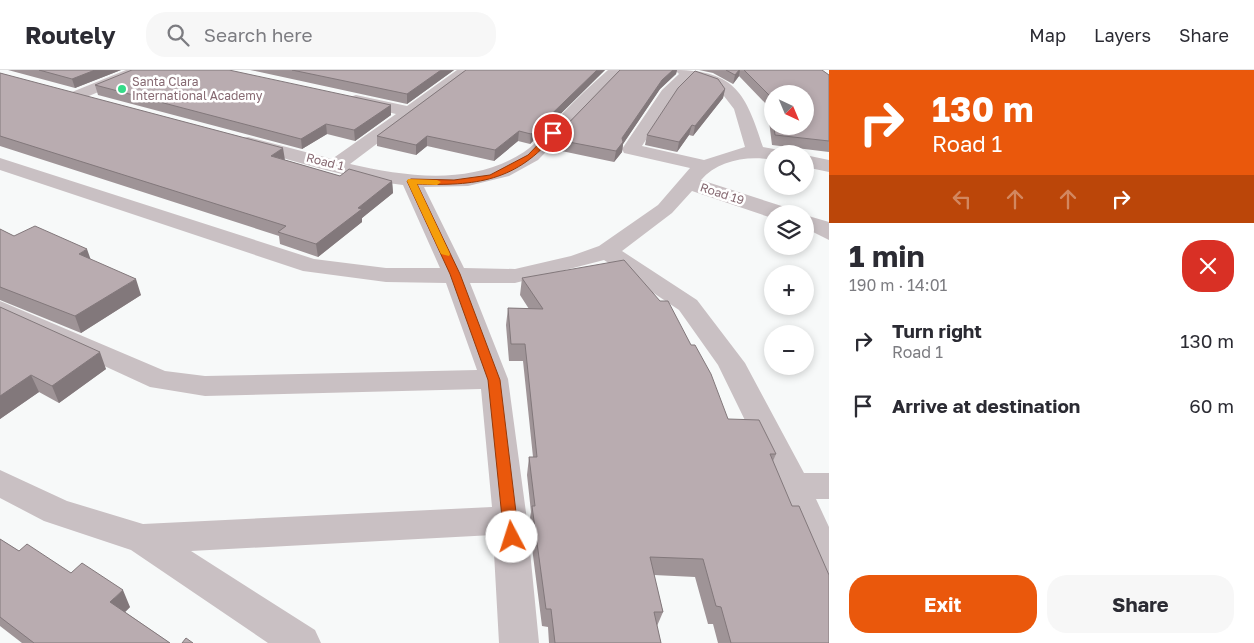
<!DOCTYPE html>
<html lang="en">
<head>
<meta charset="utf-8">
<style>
	body { margin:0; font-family:"Golos Text",sans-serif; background:#f7f7f7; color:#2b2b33; height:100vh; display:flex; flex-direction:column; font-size:19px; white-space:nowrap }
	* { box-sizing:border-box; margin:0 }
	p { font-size:16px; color:#7c7c81 }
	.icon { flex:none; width:28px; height:28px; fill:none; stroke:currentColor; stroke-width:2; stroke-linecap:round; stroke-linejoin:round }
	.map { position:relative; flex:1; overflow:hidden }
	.drawer { display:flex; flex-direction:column; background:#fff; width:425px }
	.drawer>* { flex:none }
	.top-card { background:#ea580c; color:#fff; overflow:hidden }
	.needle { width:32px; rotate:136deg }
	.controls { position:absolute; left:764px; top:15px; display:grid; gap:10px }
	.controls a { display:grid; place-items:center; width:50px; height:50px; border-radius:50%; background:#fff; box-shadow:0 2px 8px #0003; font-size:25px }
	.pin { position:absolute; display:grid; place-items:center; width:42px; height:42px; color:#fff; margin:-21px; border:2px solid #fff; border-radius:50%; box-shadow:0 1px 5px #0007 }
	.me { position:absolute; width:55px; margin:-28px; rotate:355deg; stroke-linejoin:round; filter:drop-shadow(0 0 4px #0008) }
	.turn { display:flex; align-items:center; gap:18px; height:105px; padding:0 20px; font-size:22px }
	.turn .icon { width:65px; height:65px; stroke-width:2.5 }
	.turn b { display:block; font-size:35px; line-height:42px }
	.lanes { display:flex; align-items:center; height:48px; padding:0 20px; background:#0003; justify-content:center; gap:25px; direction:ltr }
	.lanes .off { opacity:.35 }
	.round { display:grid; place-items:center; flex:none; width:52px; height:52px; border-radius:20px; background:#f7f7f7 }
	.head { display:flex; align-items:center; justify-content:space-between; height:85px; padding:0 20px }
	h1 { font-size:30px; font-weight:700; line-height:38px }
	.primary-button { display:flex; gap:10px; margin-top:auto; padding:10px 20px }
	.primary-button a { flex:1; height:58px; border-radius:20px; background:#ea580c; color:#fff; font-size:20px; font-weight:700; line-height:58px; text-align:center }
	.primary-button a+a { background:#f7f7f7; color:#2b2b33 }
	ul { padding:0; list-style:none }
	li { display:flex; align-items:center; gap:15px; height:65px; padding:0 20px }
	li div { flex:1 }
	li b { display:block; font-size:19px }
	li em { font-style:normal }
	header { display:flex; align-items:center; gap:30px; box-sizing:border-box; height:70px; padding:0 25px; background:#fff; border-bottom:1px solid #e1e1e2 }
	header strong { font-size:24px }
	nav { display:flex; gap:28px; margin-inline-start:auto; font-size:18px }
	.search { width:350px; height:45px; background:#f7f7f7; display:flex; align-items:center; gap:12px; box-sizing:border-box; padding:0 18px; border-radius:20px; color:#7c7c81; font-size:19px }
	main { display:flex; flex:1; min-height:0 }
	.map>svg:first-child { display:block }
</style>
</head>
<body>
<header>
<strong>Routely</strong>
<div class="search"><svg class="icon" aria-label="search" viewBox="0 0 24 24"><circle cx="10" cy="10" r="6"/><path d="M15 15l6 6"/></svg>Search here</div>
<nav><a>Map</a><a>Layers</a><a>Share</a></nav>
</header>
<main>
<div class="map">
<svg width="829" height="573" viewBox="0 0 829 573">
	<rect width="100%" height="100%" fill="#f7f9f9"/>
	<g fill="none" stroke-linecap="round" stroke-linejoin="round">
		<!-- minor -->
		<path fill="#c9c0c3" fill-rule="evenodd" d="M126 0H147L144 3 84 28H72L70 25 72 22Z
			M457 0H475L350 94C407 107 472 116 524 82 538 73 549 57 561 45 576 29 592 14 608 0H625L538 90 509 106 468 116 424 117 464 198 515 199 571 186 599 176 658 135 690 98 624 83 622 79 662 20 679 4 675 0C736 0 746 25 763 77L779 80 781 84H772V90C748 85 717 91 701 110L791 139 794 144H772V148L692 121 672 143 622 181 697 230 745 293 804 403H829V429H816L829 457V514L816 509 777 416 718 295 679 240 604 190 515 213H470L508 309 527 450 539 573H499L493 465 191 481 315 560 321 573H268L131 480 44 451 0 428V400L67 431 143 454 492 437 481 319 205 326 150 317 0 248V231L165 301 205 306 477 300 446 213 386 212 303 201 0 100V88L314 189 386 198H440L403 115C348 109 294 91 242 76L239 72 242 68 248 67 332 89 396 44 350 33 348 30 350 27 356 25 407 36ZM692 8 717 17 734 39 745 77 704 90 642 76 674 26Z
			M805 85 829 90V102L805 97Z
			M805 145 829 152V170L805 158Z"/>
	</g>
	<!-- wall -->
	<path fill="#9f9497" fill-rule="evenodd" d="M8 0H121L75 18Z
		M250 0H454L407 34Z
		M466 0H605L530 74 518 71 494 91 427 76 416 85 377 76V66Z
		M620 0H677L676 4 660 19 623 74 622 82 614 92 552 79 553 69Z
		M699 0H822L829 5V82L772 75 767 35 739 6 733 14 713 3ZM772 24 805 56H772Z
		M0 3 285 90 340 106 392 111 393 123 362 148V152L318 187 280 174 279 166 0 76Z
		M95 15 391 35V45L355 71 327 64 302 79 98 25Z
		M725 19 723 28 693 66 689 65 677 82 645 75 647 65Z
		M0 159 14 166 90 189 141 225 81 263 0 230Z
		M522 208 728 349 776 384 773 391 829 573H718L713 554H708L695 507 654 505 663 542 657 556 661 573H549L548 557 542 556 529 454 531 442 527 405 529 387H533L523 291H509L506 255 508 238 529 239 520 225Z
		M0 237 106 299 59 333 39 322 0 349Z
		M0 469 19 481 71 503 130 537 125 542 170 573H22L0 556Z"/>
	<!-- shaded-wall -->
	<path fill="#82787b" d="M95 0H121L75 18 72 9Z
		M441 0H454L407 34V24Z
		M597 0H605L530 74 531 64Z
		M673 0H677L676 4 660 19 623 74 622 82 614 92 616 81 622 68 662 10Z
		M739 0H740L739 6 733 14 735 5Z
		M725 19 723 28 693 66 695 56Z
		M391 35V45L355 71 354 60Z
		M326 54 327 64 302 79 301 69Z
		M692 55 689 65 677 82 679 72Z
		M519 61 518 71 494 91 495 80Z
		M427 66V76L416 85V75Z
		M283 78 285 90 271 86Z
		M392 111 393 123 362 148V152L318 187 316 174 358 138Z
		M87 179 93 196 79 184Z
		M136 209 141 225 81 263 75 246Z
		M100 282 106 299 59 333 52 316Z
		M31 305 39 322 0 349V326Z
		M123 520 130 537 118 549 110 532Z"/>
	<!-- building -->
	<path fill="#b9acb0" stroke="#82787b" d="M39 0H95L72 9Z
		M132 0H229L391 35 354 60 326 54 301 69 95 15Z
		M292 0H441L407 24Z
		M466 0H597L531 64 519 61 495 80 427 66 416 75 377 66Z
		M620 0H673L662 10 622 68 623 72 616 81 553 69Z
		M726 0H739L735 5Z
		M744 0H822L829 5V71L775 65 774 56H805V24H772V43L770 26Z
		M695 1 718 9 725 19 695 56 692 55 679 72 647 65 678 18Z
		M0 3 283 78 271 86 340 106 349 99 392 111 358 138 362 139 316 174 278 162 286 156 0 66Z
		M35 156 87 179 79 184 136 209 75 246 0 217V159L14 166Z
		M624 190 660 231H668L691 275H695L711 304 728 349 759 350 776 384H770L792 436H799L829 505V573H731L721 537 716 536 703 489 650 487 663 542H654L661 573H555L551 539H546L532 436H535L529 387H537L525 274H511L508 238 543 239 522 208Z
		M0 237 100 282 52 316 31 305 0 326Z
		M0 469 19 481 27 474 71 503 82 493 123 520 110 532 170 573H34L0 547Z
		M186 568 193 573H182Z"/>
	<!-- route -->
	<path fill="#ea580c" stroke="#983908" d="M550 62 556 63C517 112 475 116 417 114L460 204 500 310 519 467 517 472 512 473 506 472 504 467 488 310 450 204 407 111 411 109 454 110 490 105 528 85Z"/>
	<!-- slow -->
	<path fill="#f59e0b" d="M408 109 437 110 441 112 437 115 417 114 450 184 449 186 441 184 407 111Z"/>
	<!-- markers -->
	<circle fill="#35db88" stroke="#fff" stroke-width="2" cx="122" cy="19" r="5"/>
	<g text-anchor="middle" stroke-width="5" stroke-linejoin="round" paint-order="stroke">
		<!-- far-poi labels -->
		<g font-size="12" fill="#876a72" stroke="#fff" text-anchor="start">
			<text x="132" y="16">Santa Clara<tspan x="132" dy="14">International Academy</tspan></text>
		</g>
		<!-- far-street labels -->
		<g font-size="12" fill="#876a72" stroke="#fff">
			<text transform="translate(325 92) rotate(14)" y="4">Road 1</text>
			<text transform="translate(722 124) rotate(18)" y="4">Road 19</text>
		</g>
	</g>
</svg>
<div class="controls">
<a><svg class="needle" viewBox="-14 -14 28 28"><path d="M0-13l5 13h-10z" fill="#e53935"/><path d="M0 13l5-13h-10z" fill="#7c7c81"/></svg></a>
<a><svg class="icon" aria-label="search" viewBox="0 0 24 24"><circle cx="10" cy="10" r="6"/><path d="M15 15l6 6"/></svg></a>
<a><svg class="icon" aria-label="layers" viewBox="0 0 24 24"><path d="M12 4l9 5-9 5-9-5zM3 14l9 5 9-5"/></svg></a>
<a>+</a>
<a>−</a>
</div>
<div class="pin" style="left:553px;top:63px;background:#d93025"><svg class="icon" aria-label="arrive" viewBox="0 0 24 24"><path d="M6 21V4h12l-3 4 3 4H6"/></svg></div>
<svg class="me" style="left:512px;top:467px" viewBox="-20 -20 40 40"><circle r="19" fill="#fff"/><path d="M0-13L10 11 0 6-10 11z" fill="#ea580c"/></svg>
</div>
<section class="drawer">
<div class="top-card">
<div class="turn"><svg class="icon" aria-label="right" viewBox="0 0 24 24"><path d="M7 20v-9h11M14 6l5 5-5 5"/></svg><div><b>130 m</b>Road 1</div></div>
<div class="lanes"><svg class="icon off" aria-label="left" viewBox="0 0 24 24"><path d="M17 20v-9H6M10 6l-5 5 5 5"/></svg><svg class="icon off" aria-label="ahead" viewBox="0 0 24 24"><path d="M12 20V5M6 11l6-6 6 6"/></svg><svg class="icon off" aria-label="ahead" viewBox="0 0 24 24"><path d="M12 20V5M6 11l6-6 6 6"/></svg><svg class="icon" aria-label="right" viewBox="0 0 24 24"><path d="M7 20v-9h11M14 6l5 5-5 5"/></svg></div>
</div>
<div class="head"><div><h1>1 min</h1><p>190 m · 14:01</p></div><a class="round" style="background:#d93025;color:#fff"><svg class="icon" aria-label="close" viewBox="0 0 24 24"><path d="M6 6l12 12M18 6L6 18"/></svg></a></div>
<ul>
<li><svg class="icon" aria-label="right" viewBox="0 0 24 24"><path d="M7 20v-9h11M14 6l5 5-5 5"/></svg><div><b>Turn right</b><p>Road 1</p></div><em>130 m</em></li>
<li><svg class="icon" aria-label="arrive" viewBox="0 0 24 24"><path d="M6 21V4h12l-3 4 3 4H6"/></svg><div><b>Arrive at destination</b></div><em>60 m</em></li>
</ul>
<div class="primary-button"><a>Exit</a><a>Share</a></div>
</section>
</main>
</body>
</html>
